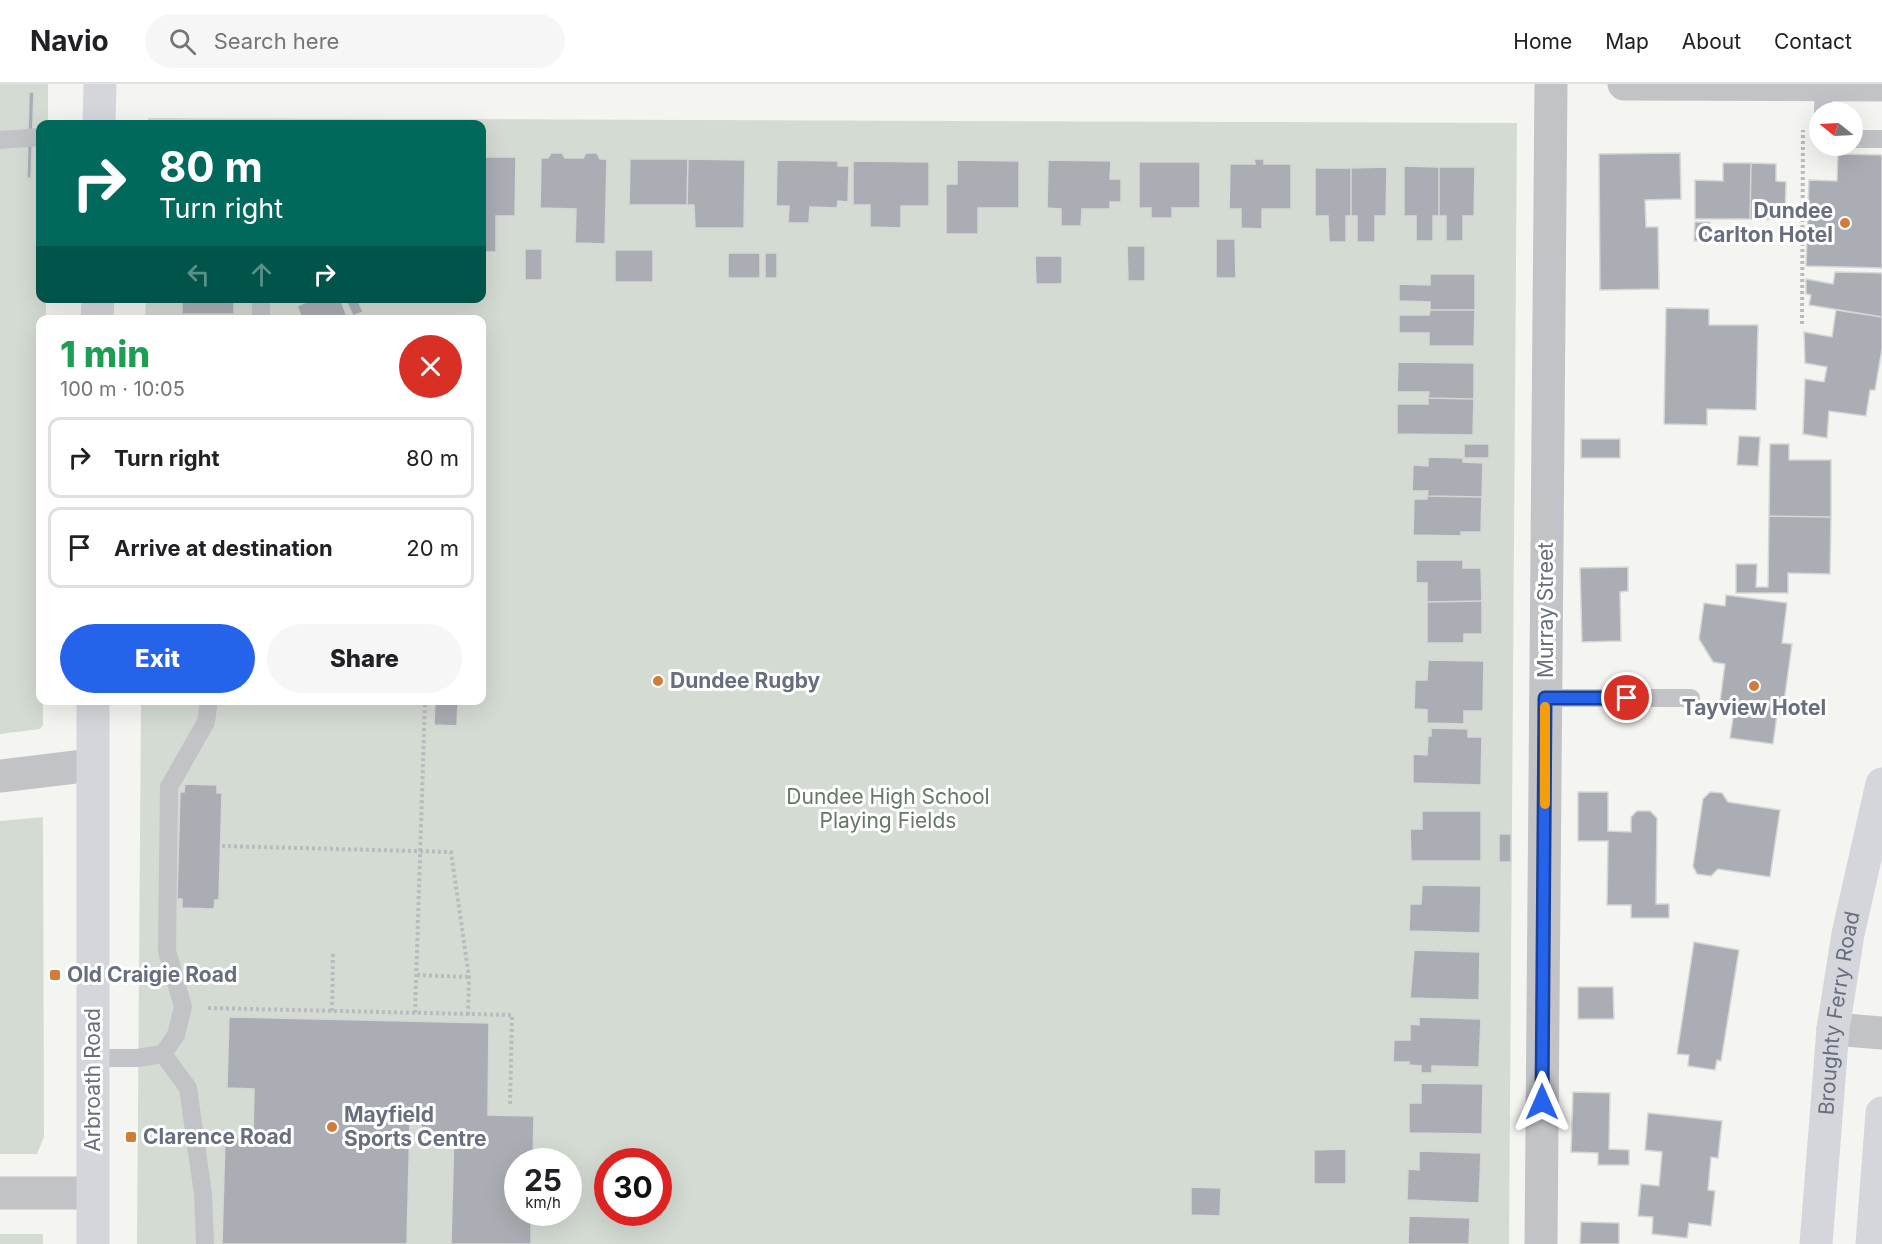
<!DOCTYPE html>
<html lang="en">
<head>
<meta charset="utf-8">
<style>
	body { margin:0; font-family:Inter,sans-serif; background:#f6f6f6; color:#202124; height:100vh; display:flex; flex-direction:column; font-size:22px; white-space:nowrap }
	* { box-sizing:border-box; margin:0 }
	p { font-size:20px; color:#757577 }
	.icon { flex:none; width:33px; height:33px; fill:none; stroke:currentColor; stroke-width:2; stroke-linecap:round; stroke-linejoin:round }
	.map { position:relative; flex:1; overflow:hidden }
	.details { position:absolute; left:36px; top:231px; width:450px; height:390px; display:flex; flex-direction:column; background:#fff; border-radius:12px; box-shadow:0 6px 24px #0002 }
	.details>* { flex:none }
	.hud { position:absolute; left:36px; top:36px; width:450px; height:183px; border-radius:12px; box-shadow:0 6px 24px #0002; background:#00695c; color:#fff; overflow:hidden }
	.needle { width:39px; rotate:288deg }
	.controls { position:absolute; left:1809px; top:18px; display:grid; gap:12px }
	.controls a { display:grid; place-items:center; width:54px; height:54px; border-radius:50%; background:#fff; box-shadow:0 6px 24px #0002; font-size:30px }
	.speed { position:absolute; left:504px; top:1064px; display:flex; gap:12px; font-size:30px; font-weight:700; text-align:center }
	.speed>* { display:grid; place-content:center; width:78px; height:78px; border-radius:50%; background:#fff; box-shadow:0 6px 24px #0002; line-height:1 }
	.speed small { font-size:15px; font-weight:400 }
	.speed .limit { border:9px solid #d22; background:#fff; color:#111 }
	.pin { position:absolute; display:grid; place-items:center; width:51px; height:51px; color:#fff; margin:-26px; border:3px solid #fff; border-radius:50%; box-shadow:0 2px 6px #0007 }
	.me { position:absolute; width:66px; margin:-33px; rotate:0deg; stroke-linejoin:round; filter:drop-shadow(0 0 4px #0008) }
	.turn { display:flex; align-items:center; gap:21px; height:126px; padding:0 24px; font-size:27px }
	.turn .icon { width:78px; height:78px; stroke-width:2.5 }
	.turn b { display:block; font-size:42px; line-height:51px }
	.lanes { display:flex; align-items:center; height:57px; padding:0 24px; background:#0003; justify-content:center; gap:30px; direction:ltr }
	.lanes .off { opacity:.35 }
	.round { display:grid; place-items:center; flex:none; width:63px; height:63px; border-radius:32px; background:#f6f6f6 }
	.overview { display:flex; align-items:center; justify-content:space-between; height:102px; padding:0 24px }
	h1 { font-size:36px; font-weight:800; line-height:45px; color:#1e9e55 }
	.action { display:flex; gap:12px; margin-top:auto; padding:12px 24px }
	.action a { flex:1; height:69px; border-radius:36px; background:#2563eb; color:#fff; font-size:24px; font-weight:800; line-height:69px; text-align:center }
	.action a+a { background:#f6f6f6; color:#202124 }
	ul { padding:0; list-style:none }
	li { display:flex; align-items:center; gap:18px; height:81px; margin:0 12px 9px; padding:0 12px; border:3px solid #e0e0e0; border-radius:12px }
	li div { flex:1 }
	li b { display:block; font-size:22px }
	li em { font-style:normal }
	header { display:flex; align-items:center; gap:36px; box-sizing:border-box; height:84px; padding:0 30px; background:#fff; border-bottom:2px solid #e0e0e0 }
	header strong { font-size:28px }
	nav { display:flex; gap:33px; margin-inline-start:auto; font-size:21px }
	.search { width:420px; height:54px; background:#f6f6f6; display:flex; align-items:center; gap:15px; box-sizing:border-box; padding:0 21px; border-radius:33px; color:#757577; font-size:22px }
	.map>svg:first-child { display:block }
</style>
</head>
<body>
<header>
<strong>Navio</strong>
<div class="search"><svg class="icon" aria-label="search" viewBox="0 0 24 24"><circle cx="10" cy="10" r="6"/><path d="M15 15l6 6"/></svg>Search here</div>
<nav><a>Home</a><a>Map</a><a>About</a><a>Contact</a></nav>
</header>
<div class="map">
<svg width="1882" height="1160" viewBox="0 0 1882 1160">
	<rect width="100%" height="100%" fill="#f4f5f1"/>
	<!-- green -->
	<path fill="#d4dbd3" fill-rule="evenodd" d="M0 0H48V40H40V214L46 215V235L40 236V616L43 617V641L40 645 0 650Z
		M148 34 1517 39 1509 1160H137L141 617 482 616V236L145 235 146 215 482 214V40H148ZM518 1077H568V1128H518ZM608 1077H658V1128H608Z
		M43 733 44 1053 37 1070H0V737Z
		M0 1150H43V1160H0Z"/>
	<!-- building -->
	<path fill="#aaaeb4" stroke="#d6d6d4" stroke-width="1.5" d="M29 8H34L31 94H27Z
		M551 69H562L565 74H583L586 69H597L600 75H607L605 160 575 159 576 125 540 124 541 74H548Z
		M1680 69 1681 115 1645 116 1646 143H1658L1659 205 1600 206 1599 70Z
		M1838 70 1882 71V184L1806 182 1809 96 1837 97Z
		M482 73H516L515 132H496V168H482Z
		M630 75H688L687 121H629Z
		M688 75 745 76 744 144H695L694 121H687Z
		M1254 75H1264V80H1291V125H1262V145L1241 144V125H1229L1230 80H1255Z
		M777 76 838 77V82H849L848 118 838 117 837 124 810 123 809 139H788L789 122H776Z
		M957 76 1019 77V124H978V150H946V100H957Z
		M1048 76 1111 77 1110 95H1121V118H1110V125H1082L1081 142H1061V125L1047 124Z
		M853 77 929 78V122H901V144L870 143V121H853Z
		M1139 78H1200V124H1172V134H1151V124H1139Z
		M1723 79H1751L1750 135H1695V96L1723 97Z
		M1751 79 1776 80V97L1786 98 1785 136 1750 135Z
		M1404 82 1439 83V132H1433V157H1416V132H1404Z
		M1387 83 1386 132H1375V158H1357V132H1351V84Z
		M1439 83H1475L1474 132H1463V157H1446V132H1439Z
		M1315 84H1351V132H1346V158H1329L1328 132H1315Z
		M1695 138H1710L1709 157H1694Z
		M1216 155H1235L1236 194H1216Z
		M1127 162H1145V197H1128Z
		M525 165H542V196H525Z
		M615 166H653V198H615Z
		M728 169H760V194H728Z
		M765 169H777V194H765Z
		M1035 172H1062V200H1036Z
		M1835 188 1882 189V233L1809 221 1811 211 1806 210V195L1833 200Z
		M1430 190H1475V226H1430V218L1399 217V200L1430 201Z
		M182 214H234V230H182Z
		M316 214H340L348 235 303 236 297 222Z
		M345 214H357L363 228 353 232Z
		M1666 224 1709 225V241H1758L1756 326 1707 325V341L1664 340Z
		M1430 226H1475L1474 262H1429V249H1399V231H1429Z
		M1836 226 1882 233V265L1875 306H1870L1866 332 1829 327 1827 354 1803 350 1805 295 1824 298 1827 283 1805 279 1804 248 1832 253Z
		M1398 278 1474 279V315L1428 314 1429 308H1397Z
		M1428 314 1474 315 1473 351 1397 350V320H1428Z
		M1739 352 1760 353 1758 382 1737 381Z
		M1581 355H1620V374H1581Z
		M1464 360H1489V374H1464Z
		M1770 360H1789V376H1831V433L1769 432Z
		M1428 373 1463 374V378L1483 379 1482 413 1427 412 1428 407H1412L1413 381 1428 382Z
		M1427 412 1482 413 1481 448H1461V452L1413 451 1414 415H1427Z
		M1769 432 1831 433 1830 490 1788 489V509H1736V480H1757L1756 503H1768Z
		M1416 476H1463V484H1481L1482 517 1427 518V499H1416Z
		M1628 483V507L1620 508 1621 557 1582 558 1580 484Z
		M1726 511 1787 519 1782 559 1792 560 1782 632 1777 631 1773 660 1730 654 1734 627 1719 625 1725 580 1713 578 1699 555 1704 519 1725 522Z
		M1482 517V550H1464V559H1427V518Z
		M1428 576 1484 577 1483 627H1464V640L1427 639V626L1414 625 1415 596H1427Z
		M435 616H458L457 642 434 641Z
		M1431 644 1468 645V653H1482L1481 701 1413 699V670L1427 671 1428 652H1431Z
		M185 700 217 701V709H222L219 816H215L214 825 182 824V815H177L180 708H184Z
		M1578 708H1608V747L1631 748V733L1637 727H1650L1657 734 1656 820H1669V834H1631V821H1607L1608 757H1578Z
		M1710 708 1722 709 1728 718 1780 726 1770 793 1718 785 1711 792 1697 790 1693 782 1703 715Z
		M1422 727H1481V777H1411L1410 745H1422Z
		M1499 750H1511V778H1499Z
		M1422 801 1481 802 1480 849 1409 847 1410 820H1421Z
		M1694 858 1739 866 1721 977 1717 976 1715 986 1688 982 1689 971 1677 970Z
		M1414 866 1480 868 1479 916 1410 914Z
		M1578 903H1613L1614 935H1578Z
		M229 933 489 939 488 1031 534 1032 533 1077H518V1128H531V1160H451L454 1048H421V1038H410L407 1160H222L225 1053 253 1054 254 1005 227 1004Z
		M1419 933 1481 935 1479 983 1432 982V989H1421V982L1409 981V978H1393L1394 956H1410V940L1419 941Z
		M1421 999 1483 1000 1482 1050 1409 1049V1019H1421Z
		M1573 1008 1610 1009 1609 1065 1629 1066V1081H1598V1069L1571 1068Z
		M1648 1029 1722 1037 1718 1074 1711 1073 1708 1106 1715 1107 1711 1142 1689 1139 1687 1154 1652 1150 1653 1133 1638 1132 1641 1100 1659 1102 1662 1068 1645 1066Z
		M1346 1065V1100H1314V1066Z
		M1419 1067 1481 1069 1479 1119 1407 1116 1408 1085 1419 1086Z
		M1191 1103 1221 1104 1220 1132 1191 1131Z
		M1409 1132 1470 1134 1469 1160H1408Z
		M1581 1138 1619 1139V1160H1580Z"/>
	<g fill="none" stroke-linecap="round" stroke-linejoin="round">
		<!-- path -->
		<path stroke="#babbbe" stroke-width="4" stroke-dasharray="3 3" stroke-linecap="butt" d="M1802 240 1803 46
			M222 762 451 768 469 893 468 931
			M417 891 469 893
			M208 924 512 931 510 1022
			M332 927 333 868
			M415 929 425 616"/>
		<!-- service -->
		<path stroke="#c1c3c6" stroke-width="18" d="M1823 28 1824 1
			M1852 55H1882
			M0 56 40 53
			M261 214V236
			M1545 614H1691
			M163 970 188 1004 203 1110 205 1160
			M94 974H137L163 970 176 951 183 923 167 867 169 703 206 638 209 616"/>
		<!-- minor -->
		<path stroke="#c1c3c6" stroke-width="33" d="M1624 0 1882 1
			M1833 945 1882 949
			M0 1109H92
			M1541 1160 1551 0"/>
		<!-- tertiary -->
		<path stroke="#c1c3c6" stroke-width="33" d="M0 692 92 681"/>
		<!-- secondary -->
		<path stroke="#d5d6db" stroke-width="33" d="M99 40 100 0
			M97 236 98 214
			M93 616V1160"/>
		<!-- trunk -->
		<g stroke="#d5d6db" stroke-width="33">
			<path id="s1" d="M1816 1160 1833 945 1848 850 1882 700"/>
			<path d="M1872 1160 1882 1029"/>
		</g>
	</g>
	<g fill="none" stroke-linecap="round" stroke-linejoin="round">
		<!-- route casing -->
		<g stroke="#184099" stroke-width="15">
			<path id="route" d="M1542 1018 1545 614H1627"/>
		</g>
		<!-- route -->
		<use href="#route" stroke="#2563eb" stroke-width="10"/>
		<!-- slow -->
		<path stroke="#f59e0b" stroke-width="10" d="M1545 720V623"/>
	</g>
	<!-- markers -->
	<g fill="#cf7d37" stroke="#fff" stroke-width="2">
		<circle cx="1845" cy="139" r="6"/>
		<circle cx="658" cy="597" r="6"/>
		<circle cx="1754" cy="602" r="6"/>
		<rect x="49" y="885" width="12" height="12" rx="3"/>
		<circle cx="332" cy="1043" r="6"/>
		<rect x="125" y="1047" width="12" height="12" rx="3"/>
	</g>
	<g text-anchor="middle" stroke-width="6" stroke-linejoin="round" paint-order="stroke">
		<!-- poi labels -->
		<g font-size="21" font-weight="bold" fill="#676f7f" stroke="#fff" text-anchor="start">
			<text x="1833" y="134" text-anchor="end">Dundee<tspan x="1833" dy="24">Carlton Hotel</tspan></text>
			<text x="670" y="604">Dundee Rugby</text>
			<text x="1754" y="631" text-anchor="middle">Tayview Hotel</text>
			<text x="67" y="898">Old Craigie Road</text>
			<text x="344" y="1038">Mayfield<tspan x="344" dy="24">Sports Centre</tspan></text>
			<text x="143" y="1060">Clarence Road</text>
		</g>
		<!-- street labels -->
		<g font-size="21" fill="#676f7f" stroke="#fff">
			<text transform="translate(1546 526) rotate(-90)" y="7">Murray Street</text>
			<text dy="7" stroke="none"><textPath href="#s1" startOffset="232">Broughty Ferry Road</textPath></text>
			<text transform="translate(93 996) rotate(-90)" y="7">Arbroath Road</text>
		</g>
		<!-- park labels -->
		<g font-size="21" fill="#657765" stroke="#fff">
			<text x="888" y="720">Dundee High School<tspan x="888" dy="24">Playing Fields</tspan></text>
		</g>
	</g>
</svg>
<div class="controls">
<a><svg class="needle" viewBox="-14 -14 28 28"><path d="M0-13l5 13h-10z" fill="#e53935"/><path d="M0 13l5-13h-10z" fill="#757577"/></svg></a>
</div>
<div class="speed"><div>25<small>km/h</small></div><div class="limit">30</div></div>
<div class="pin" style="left:1627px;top:614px;background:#d93025"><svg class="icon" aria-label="arrive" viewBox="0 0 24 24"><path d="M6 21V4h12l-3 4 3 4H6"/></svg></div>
<svg class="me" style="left:1542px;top:1018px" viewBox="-20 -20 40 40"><path d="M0-17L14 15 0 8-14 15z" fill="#2563eb" stroke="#fff" stroke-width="4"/></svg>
<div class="hud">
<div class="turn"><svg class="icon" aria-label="right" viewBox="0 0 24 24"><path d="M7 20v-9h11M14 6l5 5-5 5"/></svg><div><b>80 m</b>Turn right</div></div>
<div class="lanes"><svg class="icon off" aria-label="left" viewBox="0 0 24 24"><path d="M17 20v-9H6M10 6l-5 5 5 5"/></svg><svg class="icon off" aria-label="ahead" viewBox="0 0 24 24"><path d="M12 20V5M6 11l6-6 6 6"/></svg><svg class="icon" aria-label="right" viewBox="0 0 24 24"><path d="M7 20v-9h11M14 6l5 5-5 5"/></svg></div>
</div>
<section class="details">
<div class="overview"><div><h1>1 min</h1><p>100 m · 10:05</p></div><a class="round" style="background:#d93025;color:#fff"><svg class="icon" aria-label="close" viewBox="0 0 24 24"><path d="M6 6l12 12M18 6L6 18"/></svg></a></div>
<ul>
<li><svg class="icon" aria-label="right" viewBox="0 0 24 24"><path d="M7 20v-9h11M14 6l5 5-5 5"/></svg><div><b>Turn right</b></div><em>80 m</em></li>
<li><svg class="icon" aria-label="arrive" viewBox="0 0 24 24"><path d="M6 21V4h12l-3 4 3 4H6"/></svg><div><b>Arrive at destination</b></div><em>20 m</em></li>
</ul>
<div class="action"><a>Exit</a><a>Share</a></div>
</section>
</div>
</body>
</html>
